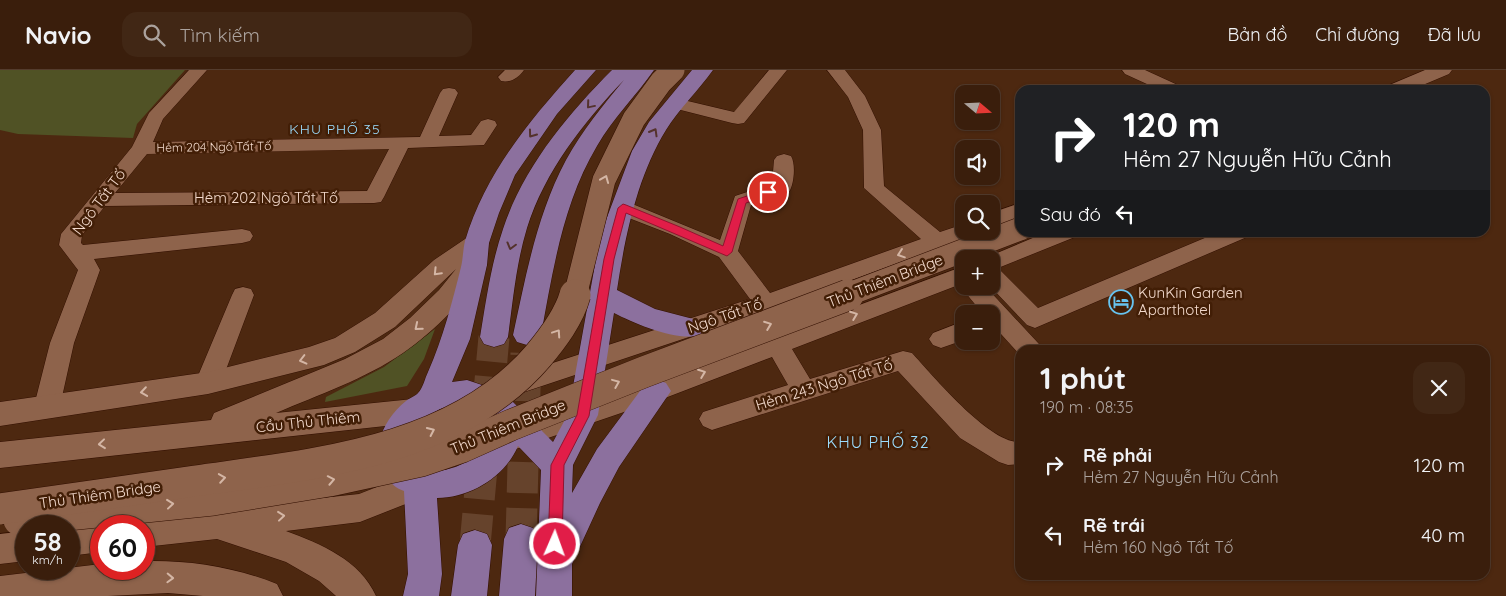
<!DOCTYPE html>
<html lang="vi">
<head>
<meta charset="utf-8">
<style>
	body { margin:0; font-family:Quicksand,sans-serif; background:#412715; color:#f1f3f6; height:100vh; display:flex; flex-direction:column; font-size:19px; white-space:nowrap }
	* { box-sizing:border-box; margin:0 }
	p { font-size:16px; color:#aba29d }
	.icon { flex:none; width:28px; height:28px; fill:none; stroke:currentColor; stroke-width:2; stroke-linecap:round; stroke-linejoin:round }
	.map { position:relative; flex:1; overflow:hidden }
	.details { position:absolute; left:1015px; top:275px; width:475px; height:235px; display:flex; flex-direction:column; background:#3a1e0c; border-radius:15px; box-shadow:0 1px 4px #0004,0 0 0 1px #543c2d }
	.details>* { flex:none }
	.top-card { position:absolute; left:1015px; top:15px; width:475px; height:152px; border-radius:15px; box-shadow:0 1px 4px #0004,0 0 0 1px #543c2d; background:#202124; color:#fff; overflow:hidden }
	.needle { width:32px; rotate:109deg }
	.buttons { position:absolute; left:955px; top:15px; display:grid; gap:10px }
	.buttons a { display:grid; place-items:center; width:45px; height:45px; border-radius:10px; background:#3a1e0c; box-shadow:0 1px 4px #0004,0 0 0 1px #543c2d; font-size:25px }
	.speed { position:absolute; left:15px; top:445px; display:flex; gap:10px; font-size:25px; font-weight:700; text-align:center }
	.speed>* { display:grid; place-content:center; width:65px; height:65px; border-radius:50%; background:#3a1e0c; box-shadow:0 1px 4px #0004,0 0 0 1px #543c2d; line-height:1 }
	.speed small { font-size:12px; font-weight:400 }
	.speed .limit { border:8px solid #d22; background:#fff; color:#111 }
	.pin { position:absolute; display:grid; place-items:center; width:42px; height:42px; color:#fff; margin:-21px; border:2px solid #fff; border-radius:50%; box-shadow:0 1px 5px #0007 }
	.me { position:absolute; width:55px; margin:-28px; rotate:2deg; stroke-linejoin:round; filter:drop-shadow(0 0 4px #0008) }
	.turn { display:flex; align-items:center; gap:18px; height:105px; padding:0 25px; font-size:22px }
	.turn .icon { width:65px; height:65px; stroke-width:2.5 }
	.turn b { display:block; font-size:35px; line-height:42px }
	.then { display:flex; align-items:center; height:48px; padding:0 25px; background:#0003; gap:10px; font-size:19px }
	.round { display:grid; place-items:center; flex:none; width:52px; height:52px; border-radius:15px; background:#412715 }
	.overview { display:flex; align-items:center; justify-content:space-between; height:85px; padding:0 25px }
	h1 { font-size:30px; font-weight:700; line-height:38px }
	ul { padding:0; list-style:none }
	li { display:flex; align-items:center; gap:15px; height:70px; padding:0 25px }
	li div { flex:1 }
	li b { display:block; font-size:19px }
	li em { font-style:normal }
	header { display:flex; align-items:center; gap:30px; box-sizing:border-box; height:70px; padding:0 25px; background:#3a1e0c; border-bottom:1px solid #543c2d }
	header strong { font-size:24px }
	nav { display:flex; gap:28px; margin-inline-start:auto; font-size:18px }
	.search { width:350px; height:45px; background:#412715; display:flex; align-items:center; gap:12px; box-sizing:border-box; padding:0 18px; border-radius:15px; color:#aba29d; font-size:19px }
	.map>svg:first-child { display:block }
</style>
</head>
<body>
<header>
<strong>Navio</strong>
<div class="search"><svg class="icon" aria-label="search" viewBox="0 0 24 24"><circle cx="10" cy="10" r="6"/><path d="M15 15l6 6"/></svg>Tìm kiếm</div>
<nav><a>Bản đồ</a><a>Chỉ đường</a><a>Đã lưu</a></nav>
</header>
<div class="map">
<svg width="1506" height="526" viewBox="0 0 1506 526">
	<rect width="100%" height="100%" fill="#4d2810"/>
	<!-- green -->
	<path fill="#505225" d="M0 0H185L137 54 133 68 18 64 0 60Z
		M435 259 424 289 407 316 325 332 326 327 384 297Z"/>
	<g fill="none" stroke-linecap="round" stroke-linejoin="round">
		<!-- primary-tunnel -->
		<path stroke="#66432c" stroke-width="31" stroke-dasharray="31 15" stroke-linecap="butt" d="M521 469 526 283
			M475 475 494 267"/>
		<!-- minor casing -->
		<g stroke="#320f00" stroke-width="1">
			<path id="minor" d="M189 0H207L163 49 153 72 420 67 440 23 443 19 449 18 455 19 458 23 439 66 471 65 481 51 488 49 495 51 497 55 484 75 408 78 384 127 381 132 374 133 105 136 82 165 81 173 83 175 242 159 250 161 253 166 250 171 242 173 94 189 100 200 74 273 60 336 56 343 47 346 38 343 34 336 50 273 78 200 59 175 61 164 132 77 149 43ZM389 79 367 121 115 123 147 84Z
				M505 0H524C518 8 511 13 501 11L498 7Z
				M769 0H787L744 53 738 54 732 53 669 37 666 33 669 29 675 28 734 42Z
				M827 0H845L865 26 881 60 884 116 940 162 964 154V161H974L971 166 773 239 509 327 500 324 496 317 500 310 750 229 719 187 670 164 616 143 613 138 616 133 623 131 630 133 720 170 735 126 772 114 774 90 777 86 784 84 791 86C796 94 794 115 789 122L751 135 738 181 770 223 921 169 864 118 863 60 848 27Z
				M1122 0H1145L1180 16 1183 20H1160L1125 4Z
				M1020 133V148L991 158V143Z
				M1047 162H1078L1075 167 998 198 1038 238 1219 162H1250L1247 167 1035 258 1027 255 990 216H991V189H983Z
				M964 196V216H985L1039 274 1042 280H1020V285L991 253V244H983L960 216 961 214 792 279 810 309 903 281 912 283C933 306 990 374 1020 372V394L1008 395 999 392 960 368 898 301 712 360 703 356 699 349 703 342 788 315 772 287 665 328 510 381 501 378 497 370 501 362 647 314Z
				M243 217 251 219 254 225 221 313 217 320 208 323 199 320 195 313 232 225 235 219Z
				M964 251V270L941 278 933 275 929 269 933 263Z"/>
		</g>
		<!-- tertiary casing -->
		<g stroke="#320f00" stroke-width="1">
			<path id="tertiary" d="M1425 0H1452L1449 4 1411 20H1384L1387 16Z"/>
		</g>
		<!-- secondary casing -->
		<g stroke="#320f00" stroke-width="1">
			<path id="secondary" d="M477 165 486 167 489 173 486 179 475 186 483 189 487 195C467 228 435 261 403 283 365 309 318 325 276 343L413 329 424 333 428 341 424 349 413 353 0 398V372L211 350 214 343 345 289 383 269 410 248 439 220 456 199 395 257 355 282 324 295 208 324 0 356V332L208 302 309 277 335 268 375 243 434 190 468 167Z
				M420 400 431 404 436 414 431 424 360 452 286 461C321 474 360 490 376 526H336L319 511 286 492 217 469 144 477V456H130L132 451 144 447 359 424Z
				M101 452 113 456H101V482L69 486 68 456Z
				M26 461V491L0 494V464Z
				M144 491C191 490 234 497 277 514L283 526H203L168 523 108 526H0V506L101 494V499H144Z"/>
		</g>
		<!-- primary casing -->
		<g stroke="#320f00" stroke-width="1">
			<path id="primary" d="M575 0H596L557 44 515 105 499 143 489 173 487 195 470 269 452 312 467 310 503 322 553 372 568 344 596 189 606 150 632 81 649 52 692 0H713C698 21 679 39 666 60 637 107 625 167 617 220L655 239 701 251 705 258 701 265C678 272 635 254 614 243L598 345 573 395 572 423 597 379 646 313 656 309 666 313 671 321 619 397 600 433 572 494V526H536L541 400 518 376C505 407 470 428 437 428L442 504 439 526H403L408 504 404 421C385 415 375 391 379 372 383 356 393 341 406 331 409 328 416 326 418 323 423 318 425 308 428 302 443 268 452 233 461 197 463 189 463 179 465 171 485 104 529 51 575 0ZM466 334C471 335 477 336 481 339 522 362 449 422 412 393 401 370 422 346 443 338 450 335 459 335 466 334Z
				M612 0H633L632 2 633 0H654C636 26 613 48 597 76 563 133 553 200 541 265L537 272 527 275 517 272 513 265C526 205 537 144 566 90 582 61 603 35 624 10 583 53 545 101 527 158 516 194 513 231 508 267L504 274 494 277 484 274 480 267C486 231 491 194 503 159 523 98 567 45 612 0Z
				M521 454 533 458 538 469 535 526H499L504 469 509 458Z
				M475 460 487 464 492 475 487 526H451L458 475 463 464Z"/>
		</g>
		<!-- minor -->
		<use href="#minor" fill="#8e634b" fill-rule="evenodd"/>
		<!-- tertiary -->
		<use href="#tertiary" fill="#8e634b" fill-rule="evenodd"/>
		<!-- secondary -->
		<use href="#secondary" fill="#8e634b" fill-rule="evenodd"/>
		<!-- primary -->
		<use href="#primary" fill="#8c709e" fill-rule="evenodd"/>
		<!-- tertiary-bridge-far1 casing -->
		<g stroke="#320f00" stroke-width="24" stroke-linecap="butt">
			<path id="tertiary-bridge-far1" d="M844 226 1020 159"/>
		</g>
		<!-- tertiary-bridge casing -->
		<g stroke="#320f00" stroke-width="32" stroke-linecap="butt">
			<path id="tertiary-bridge" d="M19 450 213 430 329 411 421 391 462 377 511 355 644 302 848 225"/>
		</g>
		<!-- secondary-bridge-far1 casing -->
		<g stroke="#320f00" stroke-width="24" stroke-linecap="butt">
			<path id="secondary-bridge-far1" d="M575 226 604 110 634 49 661 12 673 0"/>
		</g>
		<!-- secondary-bridge casing -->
		<g stroke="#320f00" stroke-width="32" stroke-linecap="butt">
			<path id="secondary-bridge" d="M0 439C65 430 130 420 195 411 313 394 455 383 538 286 553 268 569 247 575 225"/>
		</g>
		<!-- tertiary-bridge-far1 -->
		<use href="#tertiary-bridge-far1" stroke="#8e634b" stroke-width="23"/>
		<!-- tertiary-bridge -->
		<use href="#tertiary-bridge" stroke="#8e634b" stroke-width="31"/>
		<!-- secondary-bridge-far1 -->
		<use href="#secondary-bridge-far1" stroke="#8e634b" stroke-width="23"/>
		<!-- secondary-bridge -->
		<use href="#secondary-bridge" stroke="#8e634b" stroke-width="31"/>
	</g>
	<!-- one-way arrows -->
	<defs><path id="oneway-chevron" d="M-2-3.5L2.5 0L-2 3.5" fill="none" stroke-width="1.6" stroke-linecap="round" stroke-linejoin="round" transform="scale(1.25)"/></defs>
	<g stroke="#54322c">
		<use href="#oneway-chevron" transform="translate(590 35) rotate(130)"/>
		<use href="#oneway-chevron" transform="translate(654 62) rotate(-60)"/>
		<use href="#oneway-chevron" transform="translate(532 64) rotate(126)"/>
		<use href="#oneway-chevron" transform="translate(511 176) rotate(105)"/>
	</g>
	<g stroke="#d4b6a5">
		<use href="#oneway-chevron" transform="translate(605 109) rotate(-68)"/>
		<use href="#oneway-chevron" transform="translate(901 184) rotate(161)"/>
		<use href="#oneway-chevron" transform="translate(437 202) rotate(134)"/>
		<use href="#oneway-chevron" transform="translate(854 245) rotate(-21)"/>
		<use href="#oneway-chevron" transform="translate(768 255) rotate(-21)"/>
		<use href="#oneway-chevron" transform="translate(418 257) rotate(140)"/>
		<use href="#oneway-chevron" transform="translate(557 263) rotate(-56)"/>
		<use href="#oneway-chevron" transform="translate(303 290) rotate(166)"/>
		<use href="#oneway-chevron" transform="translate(702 303) rotate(-21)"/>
		<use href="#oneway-chevron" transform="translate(616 313) rotate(-22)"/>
		<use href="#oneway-chevron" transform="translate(144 322) rotate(172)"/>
		<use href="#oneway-chevron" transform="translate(431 361) rotate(-25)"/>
		<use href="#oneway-chevron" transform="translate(102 374) rotate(174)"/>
		<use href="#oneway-chevron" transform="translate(222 408) rotate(-9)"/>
		<use href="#oneway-chevron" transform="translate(331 410) rotate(-11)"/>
		<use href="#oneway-chevron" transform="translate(170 434) rotate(-6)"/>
		<use href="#oneway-chevron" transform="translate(281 446) rotate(-6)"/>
		<use href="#oneway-chevron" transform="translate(170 508) rotate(2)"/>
	</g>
	<!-- route -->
	<path fill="#e11d48" stroke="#92132f" d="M768 119 772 120V125L746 133 732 182 727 186 626 143 614 189 589 346 564 395 562 474 560 478 555 480 550 478 548 474 551 395 577 345 604 189 618 138 623 134 626 135 680 157 723 176 738 129Z"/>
	<!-- icons -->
	<defs>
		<g id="hotel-ring" transform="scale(1.25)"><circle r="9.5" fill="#421e06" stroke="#67c4f0" stroke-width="1.5"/><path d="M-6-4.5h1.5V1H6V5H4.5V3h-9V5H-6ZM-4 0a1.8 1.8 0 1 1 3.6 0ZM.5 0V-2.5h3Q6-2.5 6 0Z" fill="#67c4f0"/></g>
	</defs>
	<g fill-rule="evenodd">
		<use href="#hotel-ring" x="1121" y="232"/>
	</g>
	<g text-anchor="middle" stroke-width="5" stroke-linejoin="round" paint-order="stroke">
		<!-- far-street labels -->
		<g font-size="12" fill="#f2d9cc" stroke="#421e06">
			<text transform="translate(214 77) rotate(-1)" y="4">Hẻm 204 Ngô Tất Tố</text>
		</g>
		<!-- far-neighbourhood labels -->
		<g font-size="14" letter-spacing="1" fill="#9cddfe" stroke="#421e06">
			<text x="335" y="64">KHU PHỐ 35</text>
		</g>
		<!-- street labels -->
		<g font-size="15" fill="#f2d9cc" stroke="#421e06">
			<text x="266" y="133">Hẻm 202 Ngô Tất Tố</text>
			<text transform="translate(99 132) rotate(-53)" y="5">Ngô Tất Tố</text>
			<text transform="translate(885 211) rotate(-21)" y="5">Thủ Thiêm Bridge</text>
			<text transform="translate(725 246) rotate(-19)" y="5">Ngô Tất Tố</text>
			<text transform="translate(824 315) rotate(-17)" y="5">Hẻm 243 Ngô Tất Tố</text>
			<text transform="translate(308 352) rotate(-6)" y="5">Cầu Thủ Thiêm</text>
			<text transform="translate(508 357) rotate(-22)" y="5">Thủ Thiêm Bridge</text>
			<text transform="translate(100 425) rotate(-8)" y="5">Thủ Thiêm Bridge</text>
		</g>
		<!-- poi labels -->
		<g font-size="15" fill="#f2d9cc" stroke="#421e06" text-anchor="start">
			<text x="1138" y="228">KunKin Garden<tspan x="1138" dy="17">Aparthotel</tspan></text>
		</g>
		<!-- neighbourhood labels -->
		<g font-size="16" letter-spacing="1" fill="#9cddfe" stroke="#421e06">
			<text x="878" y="378">KHU PHỐ 32</text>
		</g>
	</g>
</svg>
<div class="buttons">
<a><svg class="needle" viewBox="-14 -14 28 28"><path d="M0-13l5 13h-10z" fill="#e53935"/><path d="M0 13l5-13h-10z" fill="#aba29d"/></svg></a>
<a><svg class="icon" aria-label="sound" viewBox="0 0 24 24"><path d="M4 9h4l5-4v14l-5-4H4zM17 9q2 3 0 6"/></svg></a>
<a><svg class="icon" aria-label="search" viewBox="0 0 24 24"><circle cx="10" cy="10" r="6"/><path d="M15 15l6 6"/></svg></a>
<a>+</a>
<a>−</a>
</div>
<div class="speed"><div>58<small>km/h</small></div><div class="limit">60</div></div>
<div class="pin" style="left:768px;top:122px;background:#d93025"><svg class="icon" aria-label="arrive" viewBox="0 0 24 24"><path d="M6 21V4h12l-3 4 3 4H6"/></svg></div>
<svg class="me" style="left:555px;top:474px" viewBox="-20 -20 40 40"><circle r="17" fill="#e11d48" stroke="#fff" stroke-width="3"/><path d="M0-11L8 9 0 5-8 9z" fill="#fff"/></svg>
<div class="top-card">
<div class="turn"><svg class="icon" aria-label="right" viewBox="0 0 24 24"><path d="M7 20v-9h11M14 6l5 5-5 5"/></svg><div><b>120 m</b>Hẻm 27 Nguyễn Hữu Cảnh</div></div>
<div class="then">Sau đó<svg class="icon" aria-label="left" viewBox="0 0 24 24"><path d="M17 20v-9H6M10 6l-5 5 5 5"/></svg></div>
</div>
<section class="details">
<div class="overview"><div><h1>1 phút</h1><p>190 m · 08:35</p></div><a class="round"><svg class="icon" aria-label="close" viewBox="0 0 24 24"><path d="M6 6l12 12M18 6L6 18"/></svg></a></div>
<ul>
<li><svg class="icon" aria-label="right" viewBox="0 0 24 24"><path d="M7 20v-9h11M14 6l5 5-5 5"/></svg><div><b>Rẽ phải</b><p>Hẻm 27 Nguyễn Hữu Cảnh</p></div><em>120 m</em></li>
<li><svg class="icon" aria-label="left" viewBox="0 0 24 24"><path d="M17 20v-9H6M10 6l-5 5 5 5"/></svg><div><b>Rẽ trái</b><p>Hẻm 160 Ngô Tất Tố</p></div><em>40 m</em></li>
</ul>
</section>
</div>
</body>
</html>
